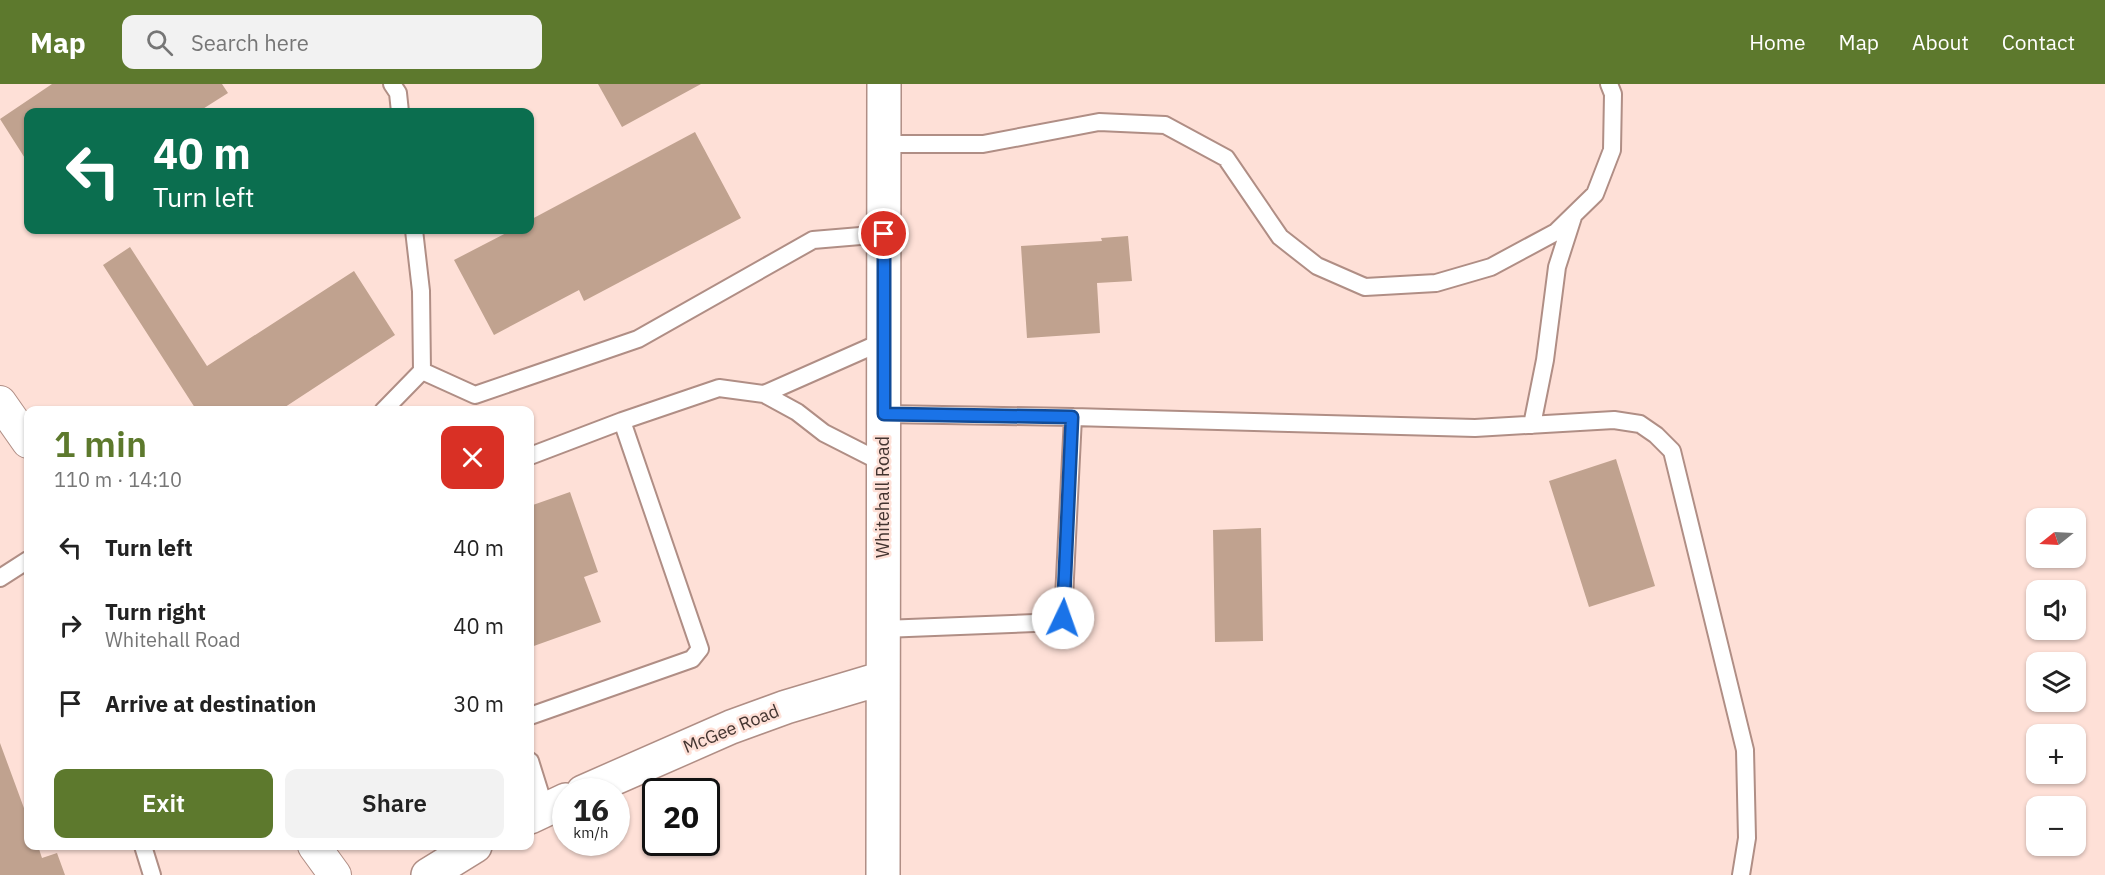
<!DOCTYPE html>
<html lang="en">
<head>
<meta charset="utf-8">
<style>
	body { margin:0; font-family:"IBM Plex Sans",sans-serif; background:#f2f2f2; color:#222; height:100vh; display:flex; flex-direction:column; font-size:22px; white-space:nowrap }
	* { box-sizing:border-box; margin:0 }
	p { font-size:20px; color:#767676 }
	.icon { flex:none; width:33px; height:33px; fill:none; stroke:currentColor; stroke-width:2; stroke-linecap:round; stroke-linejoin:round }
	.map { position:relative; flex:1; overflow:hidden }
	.drawer { position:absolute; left:24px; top:322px; width:510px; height:444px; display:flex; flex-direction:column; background:#fff; border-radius:12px; box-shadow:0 2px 4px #0004 }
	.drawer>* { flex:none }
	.hud { position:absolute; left:24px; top:24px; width:510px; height:126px; border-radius:12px; box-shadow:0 2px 4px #0004; background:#0b6e4f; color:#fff; overflow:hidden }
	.needle { width:39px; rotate:252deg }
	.fabs { position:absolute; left:2026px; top:424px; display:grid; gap:12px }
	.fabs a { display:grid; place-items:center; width:60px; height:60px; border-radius:12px; background:#fff; box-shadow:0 2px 4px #0004; font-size:30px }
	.speed { position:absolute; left:552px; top:694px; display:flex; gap:12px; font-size:30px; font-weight:700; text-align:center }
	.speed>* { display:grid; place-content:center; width:78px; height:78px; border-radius:50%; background:#fff; box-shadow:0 2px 4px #0004; line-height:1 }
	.speed small { font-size:15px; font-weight:400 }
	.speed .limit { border:3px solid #111; border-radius:9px; background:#fff; color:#111 }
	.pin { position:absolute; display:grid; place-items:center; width:51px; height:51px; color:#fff; margin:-26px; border:3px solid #fff; border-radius:50%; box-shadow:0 2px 6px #0007 }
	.me { position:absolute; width:66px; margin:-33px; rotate:3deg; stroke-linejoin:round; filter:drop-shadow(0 0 4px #0008) }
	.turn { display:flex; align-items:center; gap:21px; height:126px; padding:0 30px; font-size:27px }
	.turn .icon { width:78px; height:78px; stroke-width:2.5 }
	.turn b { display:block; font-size:42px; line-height:51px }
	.round { display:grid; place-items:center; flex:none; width:63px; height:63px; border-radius:12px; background:#f2f2f2 }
	.headline { display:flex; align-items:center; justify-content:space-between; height:102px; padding:0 30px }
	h1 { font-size:36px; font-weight:600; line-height:45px; color:#5d792d }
	.primary-button { display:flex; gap:12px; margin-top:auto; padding:12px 30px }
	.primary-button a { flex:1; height:69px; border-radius:12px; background:#5d792d; color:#fff; font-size:24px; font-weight:600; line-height:69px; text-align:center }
	.primary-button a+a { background:#f2f2f2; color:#222 }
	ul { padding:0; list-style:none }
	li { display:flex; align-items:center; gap:18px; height:78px; padding:0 30px }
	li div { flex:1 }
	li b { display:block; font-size:22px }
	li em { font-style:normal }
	header { display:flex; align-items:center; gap:36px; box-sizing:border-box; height:84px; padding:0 30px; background:#5d792d; color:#fff }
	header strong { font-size:28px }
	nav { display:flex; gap:33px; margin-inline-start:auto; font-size:21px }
	.search { width:420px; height:54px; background:#f2f2f2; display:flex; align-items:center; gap:15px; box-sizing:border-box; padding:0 21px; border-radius:12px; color:#767676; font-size:22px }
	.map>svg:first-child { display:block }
</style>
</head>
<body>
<header>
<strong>Map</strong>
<div class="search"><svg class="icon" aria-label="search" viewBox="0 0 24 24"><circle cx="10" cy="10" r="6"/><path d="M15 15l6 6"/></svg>Search here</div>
<nav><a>Home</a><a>Map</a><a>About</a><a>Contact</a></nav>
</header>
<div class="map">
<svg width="2105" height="791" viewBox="0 0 2105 791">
	<rect width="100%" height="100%" fill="#fee0d7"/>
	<!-- building -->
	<path fill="#c0a28f" d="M52 0H222L228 9 198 28H28V79L0 35Z
		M598 0H701L622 43Z
		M695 48 741 134 584 217 579 206 494 251 454 176 512 146H530V136Z
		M1128 152 1132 197 1097 199 1100 249 1027 254 1021 162 1102 157 1101 154Z
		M130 163 207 282 354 187 395 251 279 327H197L103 181Z
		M1616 375 1655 502 1589 523 1549 397Z
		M570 408 598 488 584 493 601 538 531 563 530 422Z
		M1261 444 1263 557 1215 558 1213 446Z
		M0 659 28 735V762H38L42 774 57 769 65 791H0Z"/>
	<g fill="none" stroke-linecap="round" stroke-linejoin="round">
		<!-- lane casing -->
		<g stroke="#b08e85" stroke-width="20">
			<path id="lane" d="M392 0 398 9 400 28
				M884 60H983L1099 38 1165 41 1226 74 1280 153 1317 182 1365 203 1436 199 1491 183 1556 148 1595 110 1612 66 1613 10 1609 0
				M414 146 421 207 422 287
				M383 327 422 287 475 311 638 255 813 156 884 150
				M883 330 1073 333 1475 344 1614 336 1640 340 1656 351 1672 367 1745 666 1747 754 1741 791
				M1532 341 1545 276 1557 183 1573 133
				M530 372 622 337
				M883 379 824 349 797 328 764 310 884 257
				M0 494 28 476
				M883 545 1060 538 1063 534 1073 333
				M530 632 692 575 700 565 622 337 719 304 764 310
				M530 677 545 725
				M143 762 152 791"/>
		</g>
		<!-- street casing -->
		<g stroke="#b08e85" stroke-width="34">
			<path id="street" d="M0 318 28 358
				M314 762 335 791"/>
		</g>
		<!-- secondary casing -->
		<g stroke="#b08e85" stroke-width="36">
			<path id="secondary" d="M583 708 731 643 786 623 883 594
				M530 733 566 716
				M428 791 475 762
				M883 791 884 0"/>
		</g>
		<!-- lane -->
		<use href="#lane" stroke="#fff" stroke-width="16"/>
		<!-- street -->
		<use href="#street" stroke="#fff" stroke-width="32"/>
		<!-- secondary -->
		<use href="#secondary" stroke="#fff" stroke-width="33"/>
	</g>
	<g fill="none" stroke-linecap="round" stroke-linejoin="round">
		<!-- route casing -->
		<g stroke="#114b97" stroke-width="15">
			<path id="route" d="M884 150V330L1072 333 1063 534"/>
		</g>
		<!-- route -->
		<use href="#route" stroke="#1a73e8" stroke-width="10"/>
	</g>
	<g text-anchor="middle" stroke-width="5" stroke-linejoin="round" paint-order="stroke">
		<!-- street labels -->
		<g font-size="18" fill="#433430" stroke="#fee0d7">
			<text transform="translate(883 413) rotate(-90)" y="6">Whitehall Road</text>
			<text transform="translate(731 645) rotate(-22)" y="6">McGee Road</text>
		</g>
	</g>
</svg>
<div class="fabs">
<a><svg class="needle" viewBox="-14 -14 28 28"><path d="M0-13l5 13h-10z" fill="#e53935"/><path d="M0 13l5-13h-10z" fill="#767676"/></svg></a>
<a><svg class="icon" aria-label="sound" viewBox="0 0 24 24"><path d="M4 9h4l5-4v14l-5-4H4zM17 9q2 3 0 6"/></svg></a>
<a><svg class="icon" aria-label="layers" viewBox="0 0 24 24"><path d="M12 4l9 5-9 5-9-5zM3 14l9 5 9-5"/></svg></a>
<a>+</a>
<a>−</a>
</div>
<div class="speed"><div>16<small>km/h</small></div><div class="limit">20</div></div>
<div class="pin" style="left:884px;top:150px;background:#d93025"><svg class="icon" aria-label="arrive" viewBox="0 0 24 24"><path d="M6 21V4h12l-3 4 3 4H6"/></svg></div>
<svg class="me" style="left:1063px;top:534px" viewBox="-20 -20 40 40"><circle r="19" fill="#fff"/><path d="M0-13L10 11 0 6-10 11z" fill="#1a73e8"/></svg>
<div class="hud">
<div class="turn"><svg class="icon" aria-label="left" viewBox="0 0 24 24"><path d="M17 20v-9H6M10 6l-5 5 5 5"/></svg><div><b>40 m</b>Turn left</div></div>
</div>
<section class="drawer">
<div class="headline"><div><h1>1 min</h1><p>110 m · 14:10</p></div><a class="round" style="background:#d93025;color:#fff"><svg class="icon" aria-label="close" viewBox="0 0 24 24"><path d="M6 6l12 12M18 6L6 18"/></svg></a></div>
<ul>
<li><svg class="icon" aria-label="left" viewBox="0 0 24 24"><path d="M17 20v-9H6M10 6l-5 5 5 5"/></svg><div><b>Turn left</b></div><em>40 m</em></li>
<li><svg class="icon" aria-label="right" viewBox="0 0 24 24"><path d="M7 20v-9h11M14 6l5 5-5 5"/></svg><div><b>Turn right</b><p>Whitehall Road</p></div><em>40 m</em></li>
<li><svg class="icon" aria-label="arrive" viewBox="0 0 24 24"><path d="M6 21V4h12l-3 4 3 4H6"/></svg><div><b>Arrive at destination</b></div><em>30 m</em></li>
</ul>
<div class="primary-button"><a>Exit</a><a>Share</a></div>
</section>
</div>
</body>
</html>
